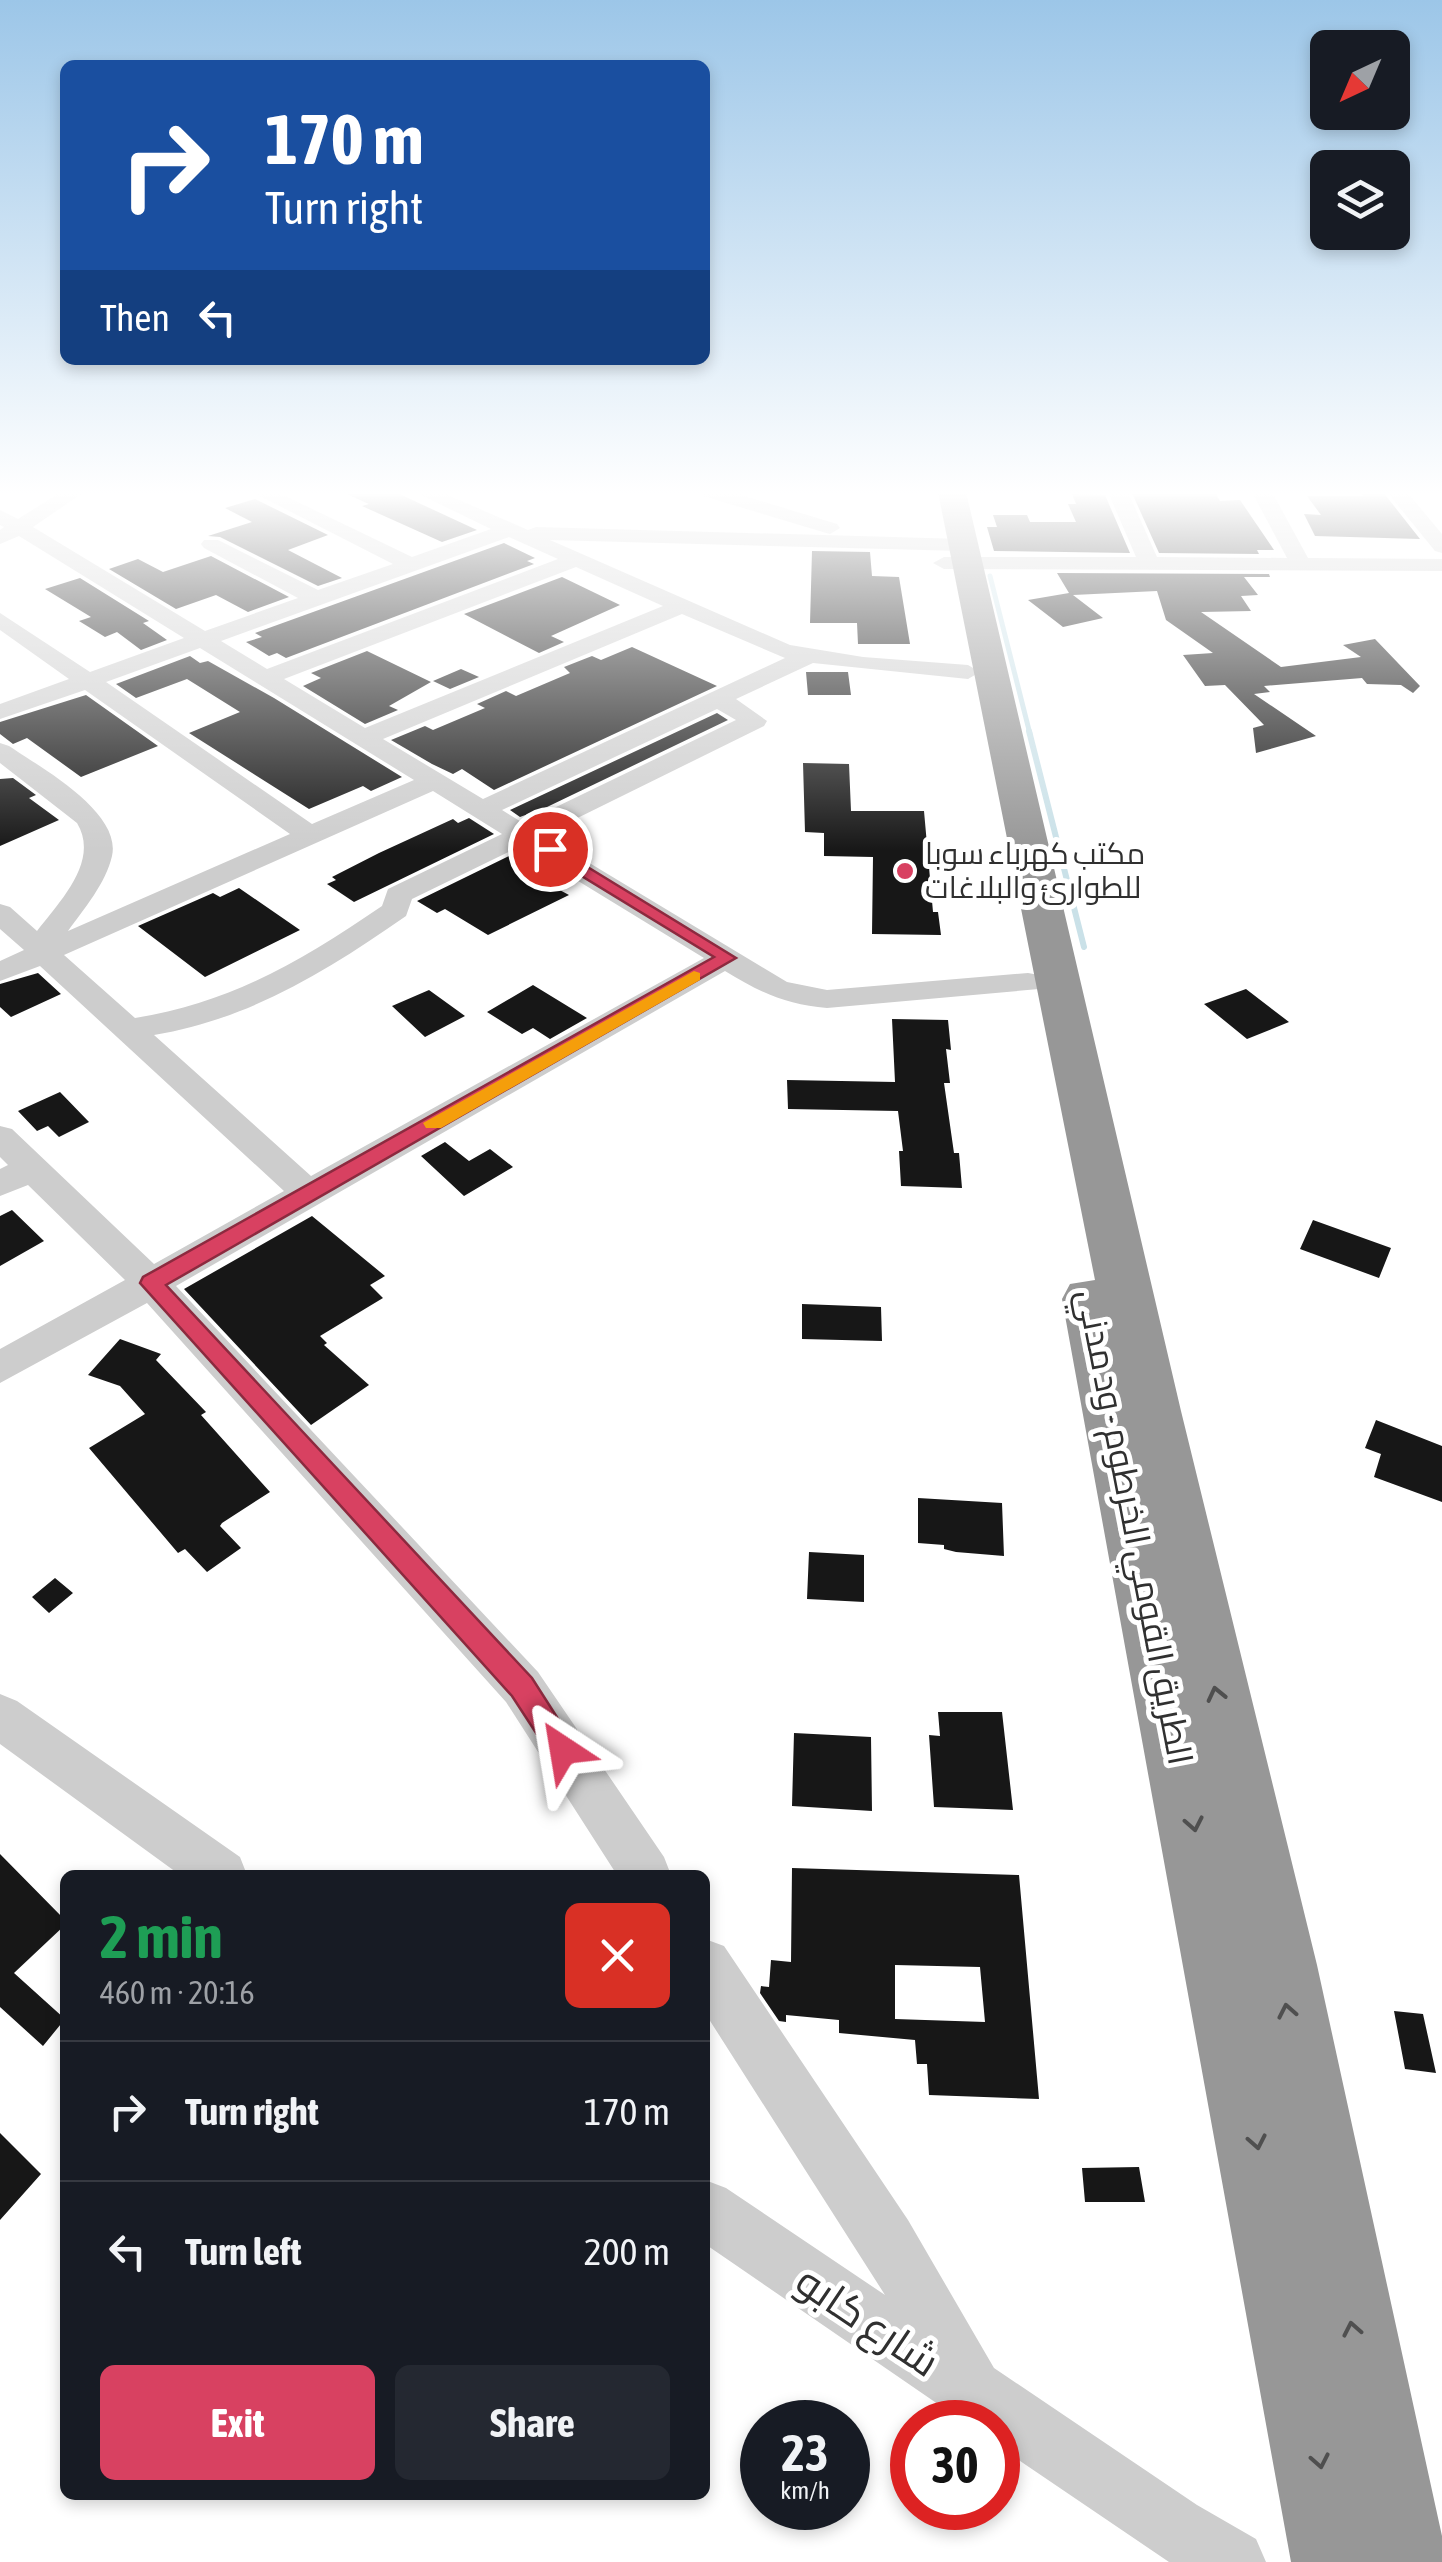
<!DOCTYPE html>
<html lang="en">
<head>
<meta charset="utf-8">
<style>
	body { margin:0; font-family:"Asap Condensed",Cairo,sans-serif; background:#242831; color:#f1f3f6; height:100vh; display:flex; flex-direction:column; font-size:38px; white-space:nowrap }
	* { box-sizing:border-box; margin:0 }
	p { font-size:32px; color:#9ea1a6 }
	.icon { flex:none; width:55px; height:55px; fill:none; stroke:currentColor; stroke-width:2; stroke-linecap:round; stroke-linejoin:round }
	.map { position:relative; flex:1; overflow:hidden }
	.sheet { position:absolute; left:60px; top:1870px; width:650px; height:630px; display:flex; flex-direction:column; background:#171b24; border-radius:15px; box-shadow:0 5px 15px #0003 }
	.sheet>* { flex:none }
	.hud { position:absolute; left:60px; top:60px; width:650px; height:305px; border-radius:15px; box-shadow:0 5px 15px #0003; background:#1a4fa0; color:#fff; overflow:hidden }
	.needle { width:65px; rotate:224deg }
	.buttons { position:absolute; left:1310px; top:30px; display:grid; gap:20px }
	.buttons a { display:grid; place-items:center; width:100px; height:100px; border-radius:15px; background:#171b24; box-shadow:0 5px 15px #0003; font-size:50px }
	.speed { position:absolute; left:740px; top:2400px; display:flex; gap:20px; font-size:50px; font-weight:700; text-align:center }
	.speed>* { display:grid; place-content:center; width:130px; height:130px; border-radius:50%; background:#171b24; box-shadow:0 5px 15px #0003; line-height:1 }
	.speed small { font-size:25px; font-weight:400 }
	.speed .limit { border:15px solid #d22; background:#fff; color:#111 }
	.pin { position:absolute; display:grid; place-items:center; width:85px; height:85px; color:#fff; margin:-42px; border:5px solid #fff; border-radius:50%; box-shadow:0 2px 10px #0007 }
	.me { position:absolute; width:110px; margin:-55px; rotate:327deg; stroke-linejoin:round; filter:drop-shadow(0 0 8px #0008) }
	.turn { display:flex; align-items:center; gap:35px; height:210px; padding:0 40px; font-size:45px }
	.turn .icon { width:130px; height:130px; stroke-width:2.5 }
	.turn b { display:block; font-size:70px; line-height:85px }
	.then { display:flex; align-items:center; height:95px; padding:0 40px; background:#0003; gap:20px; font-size:38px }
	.round { display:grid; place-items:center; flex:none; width:105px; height:105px; border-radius:15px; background:#242831 }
	.head { display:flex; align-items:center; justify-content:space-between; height:170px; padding:0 40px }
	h1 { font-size:60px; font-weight:700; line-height:75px; color:#1e9e55 }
	.primary-button { display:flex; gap:20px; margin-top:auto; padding:20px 40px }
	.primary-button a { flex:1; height:115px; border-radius:15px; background:#d84161; color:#fff; font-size:40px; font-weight:700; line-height:115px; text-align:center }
	.primary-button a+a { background:#242831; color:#f1f3f6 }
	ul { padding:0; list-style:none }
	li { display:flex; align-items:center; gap:30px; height:140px; padding:0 40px; border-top:2px solid #363941 }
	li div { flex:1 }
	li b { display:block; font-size:38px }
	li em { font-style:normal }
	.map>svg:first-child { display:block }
</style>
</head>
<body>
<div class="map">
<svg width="1442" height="2562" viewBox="0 0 1442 2562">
	<rect width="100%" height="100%" fill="#fff"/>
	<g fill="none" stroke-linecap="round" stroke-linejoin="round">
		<!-- stream-far1 -->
		<path stroke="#cae1e8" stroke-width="5" d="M990 576 1030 734"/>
		<!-- stream -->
		<path stroke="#cae1e8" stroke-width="6" d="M1029 731 1084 947"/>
	</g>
	<!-- building -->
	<path fill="#171717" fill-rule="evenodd" d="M342 492H395L477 530 442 542 362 506 369 504Z
		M1196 492 1216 494 1220 501 1240 500 1274 550H1257L1259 554 1159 553 1132 493Z
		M1360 492H1383L1420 539 1315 536 1304 514 1321 515 1307 496H1363Z
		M1072 494 1105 495 1130 553 994 551 987 527H997L993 515H1027L1030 522H1076L1068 504H1076Z
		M255 499 328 535 288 550 342 578 318 586 220 537 208 536 252 522 225 508Z
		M504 543 535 558 527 561 534 564 286 658 277 653 269 656 246 642 262 637 255 633Z
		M812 551 870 552 872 576 899 577 910 644H858L857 623H810Z
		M211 556 289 597 248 612 216 595 176 609 109 569 138 559 163 572Z
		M1057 573 1269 574 1270 577H1244L1258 595 1241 596 1251 611 1201 612 1281 667 1361 657 1343 645 1375 639 1420 686 1413 693 1401 685 1367 684 1362 678 1264 686 1270 692 1254 694 1316 736 1256 753 1253 728 1264 725 1225 685 1205 686 1183 655 1213 653 1166 620 1157 591 1073 595 1103 618 1063 627 1028 600 1069 593Z
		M562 577 620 605 551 636 564 642 539 653 464 614Z
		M80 578 149 621 143 623 167 640 141 650 117 632 105 637 79 621 91 617 45 589Z
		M632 647 717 686 494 790 462 769 453 774 432 764 391 740 425 726 433 730 485 708 477 704 506 691 516 696 570 673 564 667 592 656 601 660Z
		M367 651 431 682 389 706 398 710 365 724 303 686 321 678 311 673Z
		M190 656 200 663 208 661 274 698 402 777 371 791 363 786 309 809 189 733 240 712 187 679 136 698 116 684Z
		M461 669 479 677 450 689 433 681Z
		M806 672H848L851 695H808Z
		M86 695 158 746 81 777 27 738 13 744 0 734V722Z
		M717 713 728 720 547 807 520 817 510 810Z
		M803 763 849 764 851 811H924L933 912H938L941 935 872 934 873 857 824 856V833L805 832Z
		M13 778 36 795 29 798 59 820 0 846V779Z
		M469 818 494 834 354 902 327 884 336 880 332 877 379 853 453 819 458 823Z
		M521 850 569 880 556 888 569 895 488 935 445 909 437 913 417 901Z
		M239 888 300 930 205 977 138 926 213 893 220 897Z
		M38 973 61 994 11 1017 0 1007V984Z
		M533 985 587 1018 550 1039 533 1028 522 1034 487 1012Z
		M1246 989 1289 1022 1247 1039 1204 1004Z
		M429 990 465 1016 425 1037 392 1006Z
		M892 1019 948 1020 951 1050 946 1049 950 1083H944L954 1153H959L962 1188 901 1186 899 1151H903L898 1111 788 1109 787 1080 895 1082Z
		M60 1092 89 1122 59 1137 48 1126 37 1131 18 1111Z
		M445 1142 469 1161 490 1149 513 1167 464 1196 421 1156Z
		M12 1210 44 1241 0 1266V1216Z
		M312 1216 385 1276 370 1285 383 1298 320 1336 327 1343 324 1345 369 1385 311 1425 184 1289Z
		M1313 1220 1391 1248 1379 1278 1300 1249Z
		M802 1304 881 1307 882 1341 802 1339Z
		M120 1339 161 1354 156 1360 206 1412 201 1415 270 1492 222 1523 220 1526 241 1548 207 1572 185 1549 178 1553 89 1448 145 1414 120 1386 88 1375Z
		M1376 1420 1442 1446V1502L1374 1477 1381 1454 1365 1448Z
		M918 1498 1002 1503 1004 1556 956 1552 944 1549V1545L918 1543Z
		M809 1552 864 1555V1602L807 1599Z
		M55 1578 73 1593 49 1613 32 1597Z
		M938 1712H1002L1013 1810 934 1807 929 1735 940 1736Z
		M794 1733 871 1737 872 1811 792 1806Z
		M0 1854 65 1920V1925L14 1973 65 2019 43 2046 0 2007Z
		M792 1868 1019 1875 1039 2099 929 2095 927 2064H917L915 2040 839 2033V2020L786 2015V2022L779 2021 760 1993 761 1986 769 1987 771 1960 791 1962ZM895 1965 980 1967 985 2022 895 2019Z
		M1394 2011 1423 2014 1436 2073 1405 2069Z
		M0 2133 41 2174 0 2220Z
		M1139 2167 1145 2202H1085L1082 2168Z"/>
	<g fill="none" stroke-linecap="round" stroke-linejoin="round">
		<!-- minor -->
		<path fill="#cdcdcd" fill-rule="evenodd" d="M61 492H84L33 527 205 631 298 598 204 548 201 544 204 540H218L318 590 393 564 252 492H277L412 557 491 529 415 492H441L528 530 536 527 962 539 972 545 962 551 550 540 790 645 863 657 968 665 980 672 968 679 813 663 736 699 767 721 764 726 543 835 787 982 827 990 1028 973 1039 975 1043 982 1039 989 827 1008C787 1005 759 992 725 971L176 1286 538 1672 664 1857 671 1875H617L506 1702 147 1303 0 1383V1349L125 1280 28 1185 0 1196V1169L8 1165 0 1157V1126L12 1129 154 1264 284 1191 40 966 0 981V961L24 950 0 929V904L10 907 37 931C60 901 100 861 77 823L0 763V743L9 746C40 767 122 812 112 856 106 883 84 909 68 931L290 834 85 690 0 719V704L69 679 0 630V613L90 672 184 638 19 536 0 544V530L4 527 0 525V510L18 519ZM509 537 558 559 267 669 221 641ZM576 567 663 606 365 728 284 679ZM682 614 785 658 483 799 383 739ZM200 648 414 780 312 824 106 682ZM717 709 736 720 523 823 502 810ZM433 791 502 834 388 889 382 906C301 961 233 1002 135 1018L64 955ZM521 846 704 958 311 1176 154 1035C250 1019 327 971 406 916L412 899Z
			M700 492H731L837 524 840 528 830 534 823 532 703 496Z
			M1108 492H1128L1157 557 1287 558 1252 492H1272L1308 558 1442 559V571L944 569 933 563 944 557H1136Z
			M1387 492H1407L1442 534V553L1435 551Z
			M0 1694 17 1701 240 1857 247 1875H180L0 1744Z
			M705 1939 724 1946 908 2220 994 2368 1197 2505 1256 2539 1266 2562H1169L998 2446V2422H964L705 2244V2180L726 2188 885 2295 705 2013Z"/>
		<!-- highway -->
		<path fill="#979797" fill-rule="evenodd" d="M938 492H966L1181 1411 1317 1965 1442 2536V2562H1291L1062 1299 1070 1284 1095 1280Z"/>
	</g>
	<!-- one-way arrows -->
	<defs><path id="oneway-chevron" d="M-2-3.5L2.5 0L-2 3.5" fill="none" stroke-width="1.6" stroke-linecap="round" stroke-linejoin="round" transform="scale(2.5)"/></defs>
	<g stroke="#4f4f4f">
		<use href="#oneway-chevron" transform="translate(1216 1694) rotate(-103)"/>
		<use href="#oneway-chevron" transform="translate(1194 1824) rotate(79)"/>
		<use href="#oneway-chevron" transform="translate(1287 2011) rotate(-101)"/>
		<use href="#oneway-chevron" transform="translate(1257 2142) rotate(79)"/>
		<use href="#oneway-chevron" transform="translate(1352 2329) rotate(-101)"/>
		<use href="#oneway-chevron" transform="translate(1320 2461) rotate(79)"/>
	</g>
	<!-- sky -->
	<linearGradient id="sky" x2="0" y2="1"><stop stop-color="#9cc6e8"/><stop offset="0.58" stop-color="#fff"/><stop offset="1" stop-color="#fff" stop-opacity="0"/></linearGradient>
	<rect width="1442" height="851" fill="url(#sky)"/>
	<!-- route -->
	<path fill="#d84161" stroke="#8c2a3f" stroke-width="2.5" d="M550 844 736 958 166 1285 532 1678 578 1750 573 1759 563 1763 553 1759 512 1696 140 1283 143 1277 714 957 544 853 541 849Z"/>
	<!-- slow -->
	<path fill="#f59e0b" d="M694 971 700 973V980L441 1128H426L423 1123Z"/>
	<!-- markers -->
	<circle fill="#d84161" stroke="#fff" stroke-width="4" cx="905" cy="871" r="10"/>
	<g text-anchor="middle" stroke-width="10" stroke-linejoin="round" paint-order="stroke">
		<!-- far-poi labels -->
		<g font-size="30" fill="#303030" stroke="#fff" text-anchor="start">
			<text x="925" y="864">مكتب كهرباء سوبا<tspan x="925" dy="34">للطوارئ والبلاغات</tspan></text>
		</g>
		<!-- street labels -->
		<g font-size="35" fill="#303030" stroke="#fff">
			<text transform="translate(1135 1527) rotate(79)" y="12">الطريق القومي الخرطوم - ود مدني</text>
		</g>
		<!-- near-street labels -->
		<g font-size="42" fill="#303030" stroke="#fff">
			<text transform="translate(868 2321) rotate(34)" y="15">شارع كابو</text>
		</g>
	</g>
</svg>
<div class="buttons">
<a><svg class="needle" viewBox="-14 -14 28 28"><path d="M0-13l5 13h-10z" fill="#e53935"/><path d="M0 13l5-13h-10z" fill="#9ea1a6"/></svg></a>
<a><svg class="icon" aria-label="layers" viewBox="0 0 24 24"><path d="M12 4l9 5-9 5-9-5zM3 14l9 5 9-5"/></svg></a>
</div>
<div class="speed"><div>23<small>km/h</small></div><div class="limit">30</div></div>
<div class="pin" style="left:550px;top:849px;background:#d93025"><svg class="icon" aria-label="arrive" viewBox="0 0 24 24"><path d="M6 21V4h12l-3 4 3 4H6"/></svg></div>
<svg class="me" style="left:563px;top:1750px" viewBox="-20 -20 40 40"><path d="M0-17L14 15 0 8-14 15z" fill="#d84161" stroke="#fff" stroke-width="4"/></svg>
<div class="hud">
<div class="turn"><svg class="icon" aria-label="right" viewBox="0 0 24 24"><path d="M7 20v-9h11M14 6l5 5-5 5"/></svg><div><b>170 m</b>Turn right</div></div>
<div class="then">Then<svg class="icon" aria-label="left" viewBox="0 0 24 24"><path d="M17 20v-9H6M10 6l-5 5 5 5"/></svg></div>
</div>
<section class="sheet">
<div class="head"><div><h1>2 min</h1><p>460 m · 20:16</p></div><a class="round" style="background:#d93025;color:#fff"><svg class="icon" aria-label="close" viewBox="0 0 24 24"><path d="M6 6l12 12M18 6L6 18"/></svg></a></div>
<ul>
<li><svg class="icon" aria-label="right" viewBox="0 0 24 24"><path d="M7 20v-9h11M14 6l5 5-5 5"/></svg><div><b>Turn right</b></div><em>170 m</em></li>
<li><svg class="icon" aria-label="left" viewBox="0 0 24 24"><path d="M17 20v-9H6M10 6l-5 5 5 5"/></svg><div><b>Turn left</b></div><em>200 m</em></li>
</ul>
<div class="primary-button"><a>Exit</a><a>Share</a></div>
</section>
</div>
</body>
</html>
